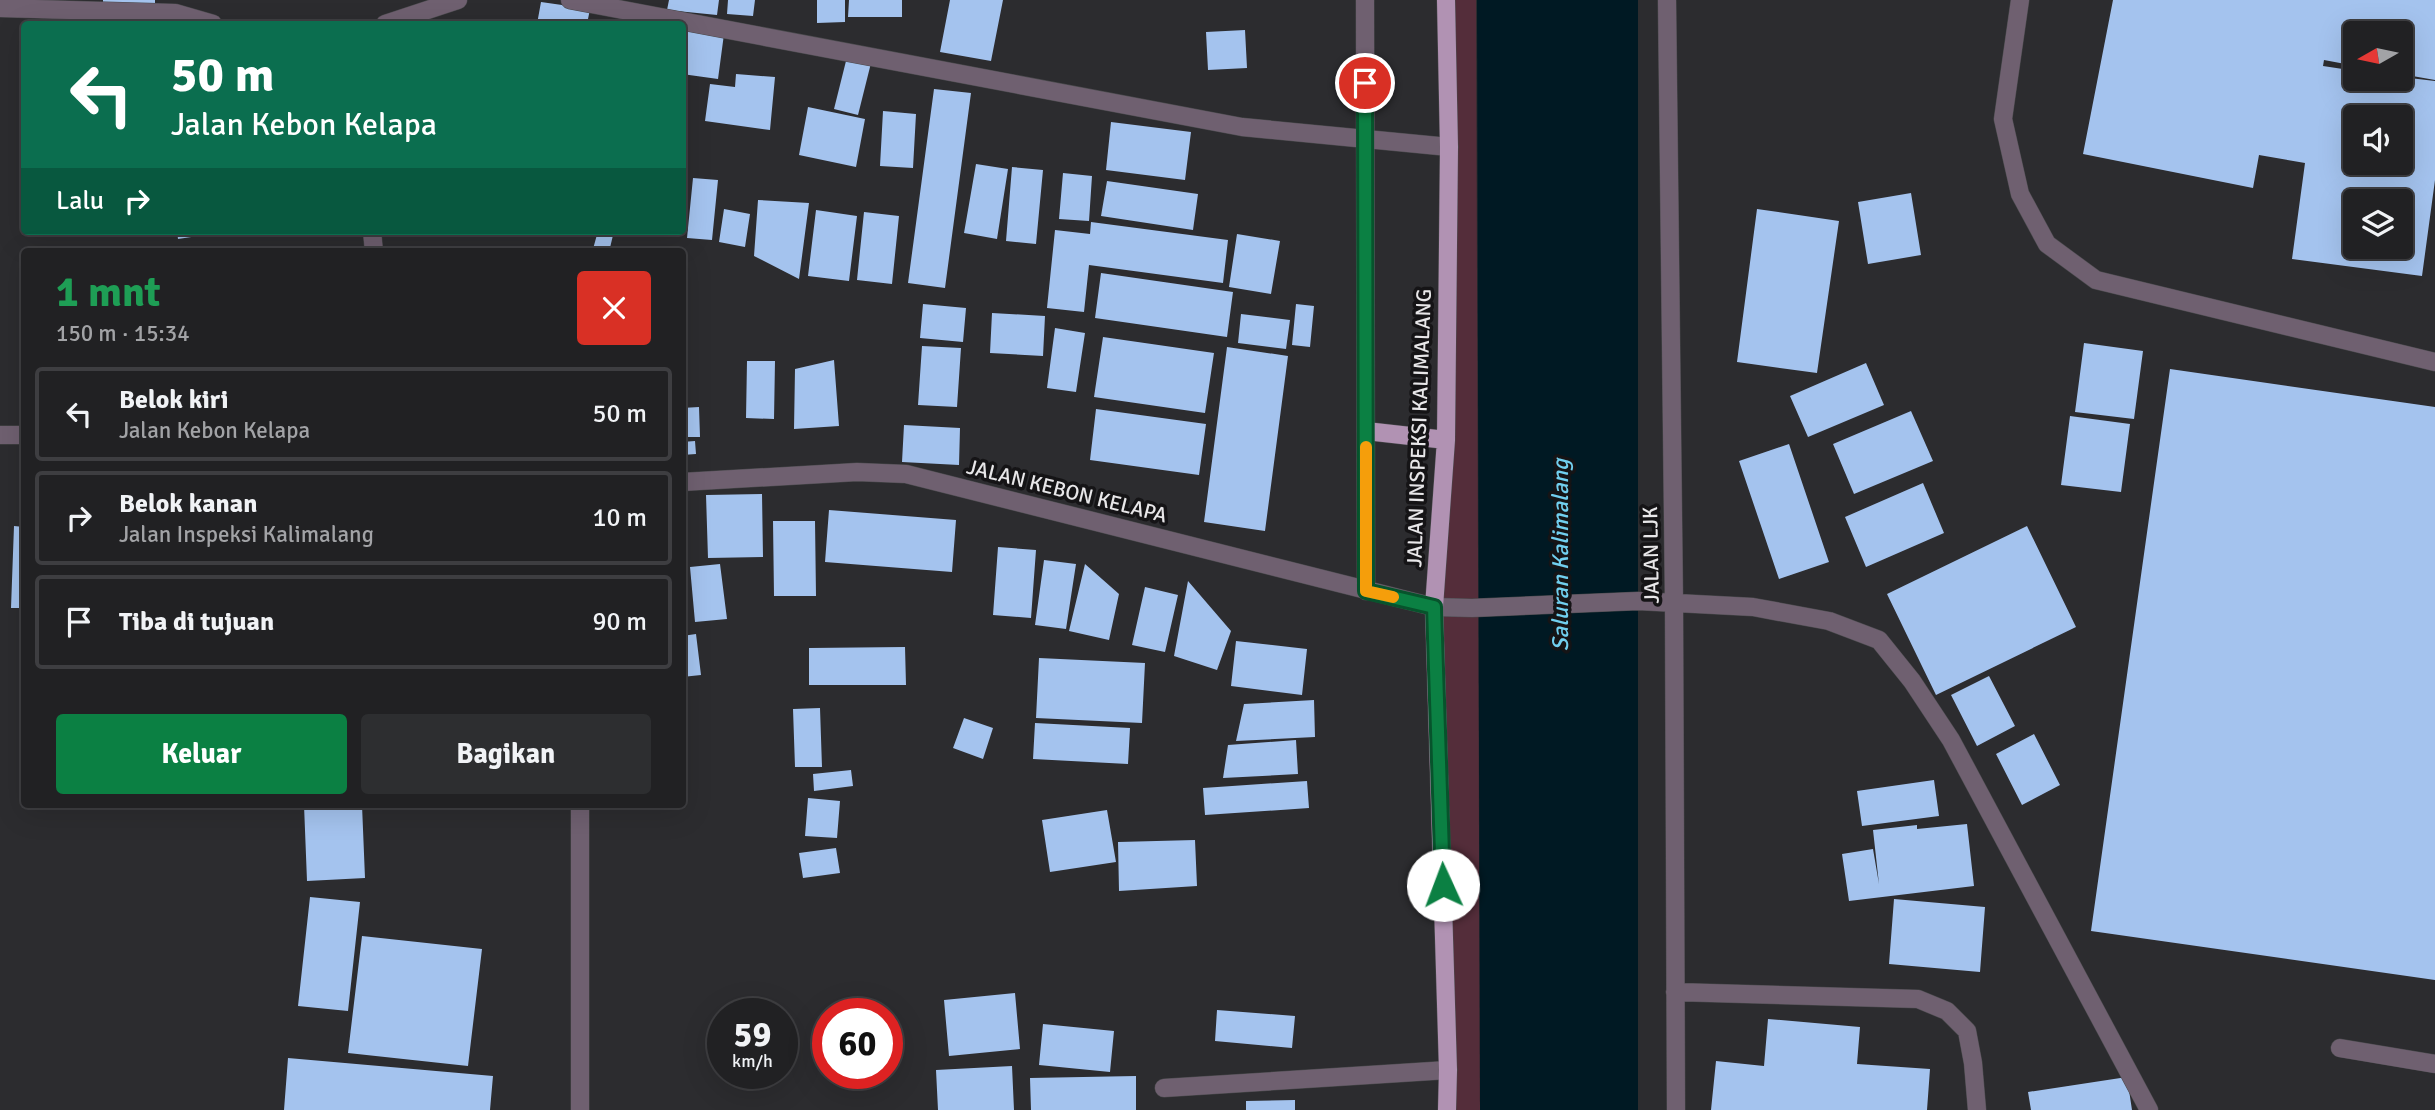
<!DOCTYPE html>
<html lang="id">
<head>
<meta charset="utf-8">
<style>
	body { margin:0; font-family:Signika,sans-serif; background:#2d2e30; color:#f1f3f6; height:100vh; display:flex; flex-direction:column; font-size:26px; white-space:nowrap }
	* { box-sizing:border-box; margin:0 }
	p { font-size:23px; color:#a2a3a6 }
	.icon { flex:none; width:38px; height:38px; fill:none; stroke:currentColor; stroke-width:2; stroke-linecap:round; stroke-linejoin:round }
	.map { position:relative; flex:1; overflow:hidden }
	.drawer { position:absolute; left:21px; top:248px; width:665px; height:560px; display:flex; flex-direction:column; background:#212123; border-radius:7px; box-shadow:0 7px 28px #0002,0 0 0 2px #3e3e41 }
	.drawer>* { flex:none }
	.banner { position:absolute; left:21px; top:21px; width:665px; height:214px; border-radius:7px; box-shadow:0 7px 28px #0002,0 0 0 2px #3e3e41; background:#0b6e4f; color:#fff; overflow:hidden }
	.needle { width:46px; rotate:261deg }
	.controls { position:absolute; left:2343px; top:21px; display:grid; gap:14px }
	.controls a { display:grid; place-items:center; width:70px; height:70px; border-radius:7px; background:#212123; box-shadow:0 7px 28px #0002,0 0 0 2px #3e3e41; font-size:35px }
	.speed { position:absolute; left:707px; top:998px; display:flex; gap:14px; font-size:35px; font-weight:700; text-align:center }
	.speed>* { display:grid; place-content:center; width:91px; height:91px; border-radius:50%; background:#212123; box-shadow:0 7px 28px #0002,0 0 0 2px #3e3e41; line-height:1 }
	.speed small { font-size:18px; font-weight:400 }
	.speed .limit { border:10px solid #d22; background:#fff; color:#111 }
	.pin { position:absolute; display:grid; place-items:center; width:60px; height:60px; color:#fff; margin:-30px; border:4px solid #fff; border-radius:50%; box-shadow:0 2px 7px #0007 }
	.me { position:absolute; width:77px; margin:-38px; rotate:358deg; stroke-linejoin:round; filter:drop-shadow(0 0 5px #0008) }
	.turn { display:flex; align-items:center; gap:24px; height:147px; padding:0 35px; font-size:32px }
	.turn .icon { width:91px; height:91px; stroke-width:2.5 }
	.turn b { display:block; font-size:49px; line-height:60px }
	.then { display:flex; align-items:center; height:66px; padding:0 35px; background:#0003; gap:14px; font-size:26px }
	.round { display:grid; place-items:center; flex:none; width:74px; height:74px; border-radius:7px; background:#2d2e30 }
	.overview { display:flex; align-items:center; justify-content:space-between; height:119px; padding:0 35px }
	h1 { font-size:42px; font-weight:700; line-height:52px; color:#1e9e55 }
	.cta { display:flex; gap:14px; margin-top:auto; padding:14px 35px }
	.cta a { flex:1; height:80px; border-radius:7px; background:#0b8043; color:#fff; font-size:28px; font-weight:700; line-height:80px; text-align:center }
	.cta a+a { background:#2d2e30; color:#f1f3f6 }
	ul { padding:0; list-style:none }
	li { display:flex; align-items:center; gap:21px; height:94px; margin:0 14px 10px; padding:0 21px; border:4px solid #3e3e41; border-radius:7px }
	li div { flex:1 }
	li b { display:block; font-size:26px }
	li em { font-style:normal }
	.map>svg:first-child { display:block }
</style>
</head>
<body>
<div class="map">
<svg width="2435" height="1110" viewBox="0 0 2435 1110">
	<rect width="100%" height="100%" fill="#2c2c2f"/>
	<!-- green -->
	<path fill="#542d3a" d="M1447 0H1476L1480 1110H1447L1434 607Z"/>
	<!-- water -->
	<path fill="#001923" d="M1477 0H1638V1110H1480Z"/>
	<!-- building -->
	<path fill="#a4c3ee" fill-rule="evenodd" d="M103 0H155V5L103 8Z
		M669 0H719L717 15 667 10Z
		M728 0H755L753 16 727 14Z
		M817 0H845V22L817 23Z
		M849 0H902V17H848Z
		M950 0H1003L991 61 940 52Z
		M2113 0H2435V80L2401 74V33H2356V66L2324 60 2323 66 2356 71V79H2401V77L2435 81V180L2422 276 2292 259 2305 163 2259 155 2253 188 2083 154ZM2356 117H2401V163H2356ZM2356 201H2401V247H2356Z
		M541 2 590 9 587 24H537Z
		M142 14 143 24H98L97 17Z
		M682 29 724 34 718 79 682 74Z
		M1245 30 1247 68 1208 70 1206 32Z
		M848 53 872 59 858 115 834 109Z
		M736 74 775 77 770 130 705 121 710 84 735 87Z
		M934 89 971 93 945 288 908 283Z
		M808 107 865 119 856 167 799 155Z
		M883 111 916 114 913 168 880 166Z
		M1111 122 1191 132 1185 180 1106 170Z
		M976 164 1008 169 997 239 964 233Z
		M1012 167 1043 170 1036 244 1006 241Z
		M1063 173 1092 176 1089 221 1059 219Z
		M693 178 718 180 712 240 687 238Z
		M1107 181 1198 194 1193 230 1101 216Z
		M682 184 688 185 686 209 682 208Z
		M1911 193 1921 255 1868 264 1858 202Z
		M758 200 809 203 799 279 754 256Z
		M724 209 750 214 745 247 719 242Z
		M1757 209 1839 221 1817 373 1737 362Z
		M816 210 857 216 849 281 808 276Z
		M864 212 899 216 892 284 857 280Z
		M1091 222 1228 240 1223 283 1089 265 1084 312 1047 308 1055 230 1090 234Z
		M177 231H218V233L178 239Z
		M598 231H614L609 252 593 249Z
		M1237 234 1280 241 1271 294 1229 287Z
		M1101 273 1233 292 1227 337 1095 318Z
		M923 304 966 308 963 342 920 338Z
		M1296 304 1314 306 1310 347 1292 345Z
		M992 313 1045 316 1043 356 990 353Z
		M1241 314 1290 320 1286 349 1238 343Z
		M1055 328 1085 333 1076 392 1047 388Z
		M1103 337 1214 353 1205 413 1094 397Z
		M2084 343 2143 351 2134 419 2075 412Z
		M922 346 961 348 957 407 918 405Z
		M1227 347 1288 356 1265 531 1204 522Z
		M834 360 839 426 794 429 795 369Z
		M747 361H775L774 419 746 418Z
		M1866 363 1884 405 1808 437 1790 396Z
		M2170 369 2435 407V980L2091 931Z
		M699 407 700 437H682V408Z
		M1096 409 1206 424 1199 475 1090 460Z
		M1911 411 1933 461 1854 494 1833 444Z
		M2070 416 2130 424 2121 492 2061 485Z
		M904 425 960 428 959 465 902 462Z
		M695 441 696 454 682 455V442Z
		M1789 444 1829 562 1779 579 1739 461Z
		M1923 483 1944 533 1866 567 1845 517Z
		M762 494 763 557 708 558 706 495Z
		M829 510 956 520 952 572 825 562Z
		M773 521H815L816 596H774Z
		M14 526 24 527V608H11Z
		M2027 526 2076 627 1936 695 1887 594Z
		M998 547 1036 550 1031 618 993 615Z
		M1044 560 1076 564 1066 629 1035 625Z
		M720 564 727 619 695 622 690 567Z
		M1085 564 1119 594 1109 640 1069 631Z
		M1188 581 1231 631 1217 670 1174 656Z
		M1145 587 1178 595 1165 652 1132 645Z
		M696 634 701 675 682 677V636Z
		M1236 641 1307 649 1302 695 1231 686Z
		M905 647 906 685H809V648Z
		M1039 658 1145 663 1142 723 1036 718Z
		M1989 676 2015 726 1977 746 1951 695Z
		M1314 700 1315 737 1236 741 1244 704Z
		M820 708 822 767H795L793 709Z
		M964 718 993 728 983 759 953 748Z
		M1035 723 1130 728 1128 764 1033 759Z
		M2034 734 2060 785 2022 805 1996 754Z
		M1296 740 1298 774 1223 778 1228 745Z
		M851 770 853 786 814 791 813 774Z
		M1934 780 1939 816 1862 826 1857 791Z
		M1307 781 1309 808 1205 815 1203 788Z
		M808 798 840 801 837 838 805 836Z
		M304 805H362L365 878 307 881Z
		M1107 810 1116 862 1050 872 1042 820Z
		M1967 824 1974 886 1849 901 1842 854 1873 849 1879 884 1873 830 1917 825V829Z
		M1195 840 1197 886 1119 891 1118 842Z
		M836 848 840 873 803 878 799 853Z
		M310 897 360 902 348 1011 298 1006Z
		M1894 899 1985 907 1980 972 1889 964Z
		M362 936 482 949 468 1066 348 1053Z
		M1015 993 1020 1049 949 1056 944 1000Z
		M1217 1010 1295 1016 1292 1048 1215 1041Z
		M1768 1019 1860 1027 1857 1064 1930 1069 1927 1110H1711L1716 1061 1764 1066Z
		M1043 1024 1114 1031 1110 1072 1039 1065Z
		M288 1058 493 1076 490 1110H284Z
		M1012 1066 1014 1110H938L936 1070Z
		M1136 1076V1110H1031L1030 1078Z
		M2127 1077 2132 1110H2031L2028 1092Z
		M1295 1100V1110H1246V1101Z"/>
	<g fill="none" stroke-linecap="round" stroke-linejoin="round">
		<!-- minor casing -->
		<g stroke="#4a4a4d" stroke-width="19">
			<path id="minor" d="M570 0 1242 127 1449 147
				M1365 0 1366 591
				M1667 0 1674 603 1676 1110
				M2020 0 2003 119 2020 194 2047 244 2096 280 2435 362
				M0 8 175 13 213 24
				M385 24 458 0
				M372 231 374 252
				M0 435H24
				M682 482 857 472 906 474 1434 607 1472 608 1638 601 1753 607 1829 621 1879 640 1912 681 1951 740 2149 1110
				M580 805V1110
				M1675 992 1918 999 1947 1011 1967 1031 1973 1063 1977 1110
				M2340 1048 2435 1064
				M1164 1088 1448 1070"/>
		</g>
		<!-- major casing -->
		<g stroke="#4a4a4d" stroke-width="19">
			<path id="major" d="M1446 0 1449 147 1446 440 1434 607 1448 1070 1447 1110
				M1366 431 1446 440"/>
		</g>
		<!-- minor -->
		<use href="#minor" stroke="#6f6070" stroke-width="18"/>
		<!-- major -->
		<use href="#major" stroke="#b192b3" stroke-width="18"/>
	</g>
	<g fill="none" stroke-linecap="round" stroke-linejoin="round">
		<!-- route casing -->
		<g stroke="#07532c" stroke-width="18">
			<path id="route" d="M1365 83 1366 591 1434 607 1443 885"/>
		</g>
		<!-- route -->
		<use href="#route" stroke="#0b8043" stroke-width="12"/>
		<!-- slow -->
		<path stroke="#f59e0b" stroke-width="12" d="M1366 447V591L1393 597"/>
	</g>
	<g text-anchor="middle" stroke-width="7" stroke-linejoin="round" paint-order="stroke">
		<!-- street labels -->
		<g font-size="21" fill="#e8e7e9" stroke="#151416">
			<text transform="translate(1419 428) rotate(-88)" y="7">JALAN INSPEKSI KALIMALANG</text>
			<text transform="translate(1067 491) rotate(14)" y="7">JALAN KEBON KELAPA</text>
			<text transform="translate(1651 555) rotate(-91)" y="7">JALAN LJK</text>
		</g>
		<!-- water labels -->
		<g font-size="23" font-style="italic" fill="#71cfef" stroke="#151416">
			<text transform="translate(1560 555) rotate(-90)" y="8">Saluran Kalimalang</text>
		</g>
	</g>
</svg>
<div class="controls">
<a><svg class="needle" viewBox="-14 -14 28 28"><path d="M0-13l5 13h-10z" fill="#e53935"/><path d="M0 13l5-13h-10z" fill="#a2a3a6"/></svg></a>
<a><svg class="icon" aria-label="sound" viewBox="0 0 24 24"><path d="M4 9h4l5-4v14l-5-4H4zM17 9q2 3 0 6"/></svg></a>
<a><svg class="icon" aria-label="layers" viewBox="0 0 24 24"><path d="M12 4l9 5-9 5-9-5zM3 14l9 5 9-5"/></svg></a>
</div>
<div class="speed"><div>59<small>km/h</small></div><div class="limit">60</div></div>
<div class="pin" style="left:1365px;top:83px;background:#d93025"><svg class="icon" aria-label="arrive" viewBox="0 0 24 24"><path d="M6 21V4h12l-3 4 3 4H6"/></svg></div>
<svg class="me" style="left:1443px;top:885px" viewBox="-20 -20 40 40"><circle r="19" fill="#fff"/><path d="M0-13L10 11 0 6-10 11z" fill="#0b8043"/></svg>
<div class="banner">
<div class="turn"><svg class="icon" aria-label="left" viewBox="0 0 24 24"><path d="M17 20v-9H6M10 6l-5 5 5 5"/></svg><div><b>50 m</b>Jalan Kebon Kelapa</div></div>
<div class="then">Lalu<svg class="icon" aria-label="right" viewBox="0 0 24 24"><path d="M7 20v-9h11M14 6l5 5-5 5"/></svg></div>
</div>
<section class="drawer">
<div class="overview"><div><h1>1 mnt</h1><p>150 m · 15:34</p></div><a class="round" style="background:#d93025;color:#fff"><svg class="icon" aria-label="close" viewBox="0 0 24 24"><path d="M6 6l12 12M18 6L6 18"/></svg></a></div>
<ul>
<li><svg class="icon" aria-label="left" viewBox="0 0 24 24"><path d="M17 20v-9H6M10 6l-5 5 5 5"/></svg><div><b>Belok kiri</b><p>Jalan Kebon Kelapa</p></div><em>50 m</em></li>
<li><svg class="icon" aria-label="right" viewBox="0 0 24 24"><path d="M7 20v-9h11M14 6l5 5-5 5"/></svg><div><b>Belok kanan</b><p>Jalan Inspeksi Kalimalang</p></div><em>10 m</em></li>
<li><svg class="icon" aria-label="arrive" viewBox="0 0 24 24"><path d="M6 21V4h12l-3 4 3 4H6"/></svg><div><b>Tiba di tujuan</b></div><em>90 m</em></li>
</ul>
<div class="cta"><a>Keluar</a><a>Bagikan</a></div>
</section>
</div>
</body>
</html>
